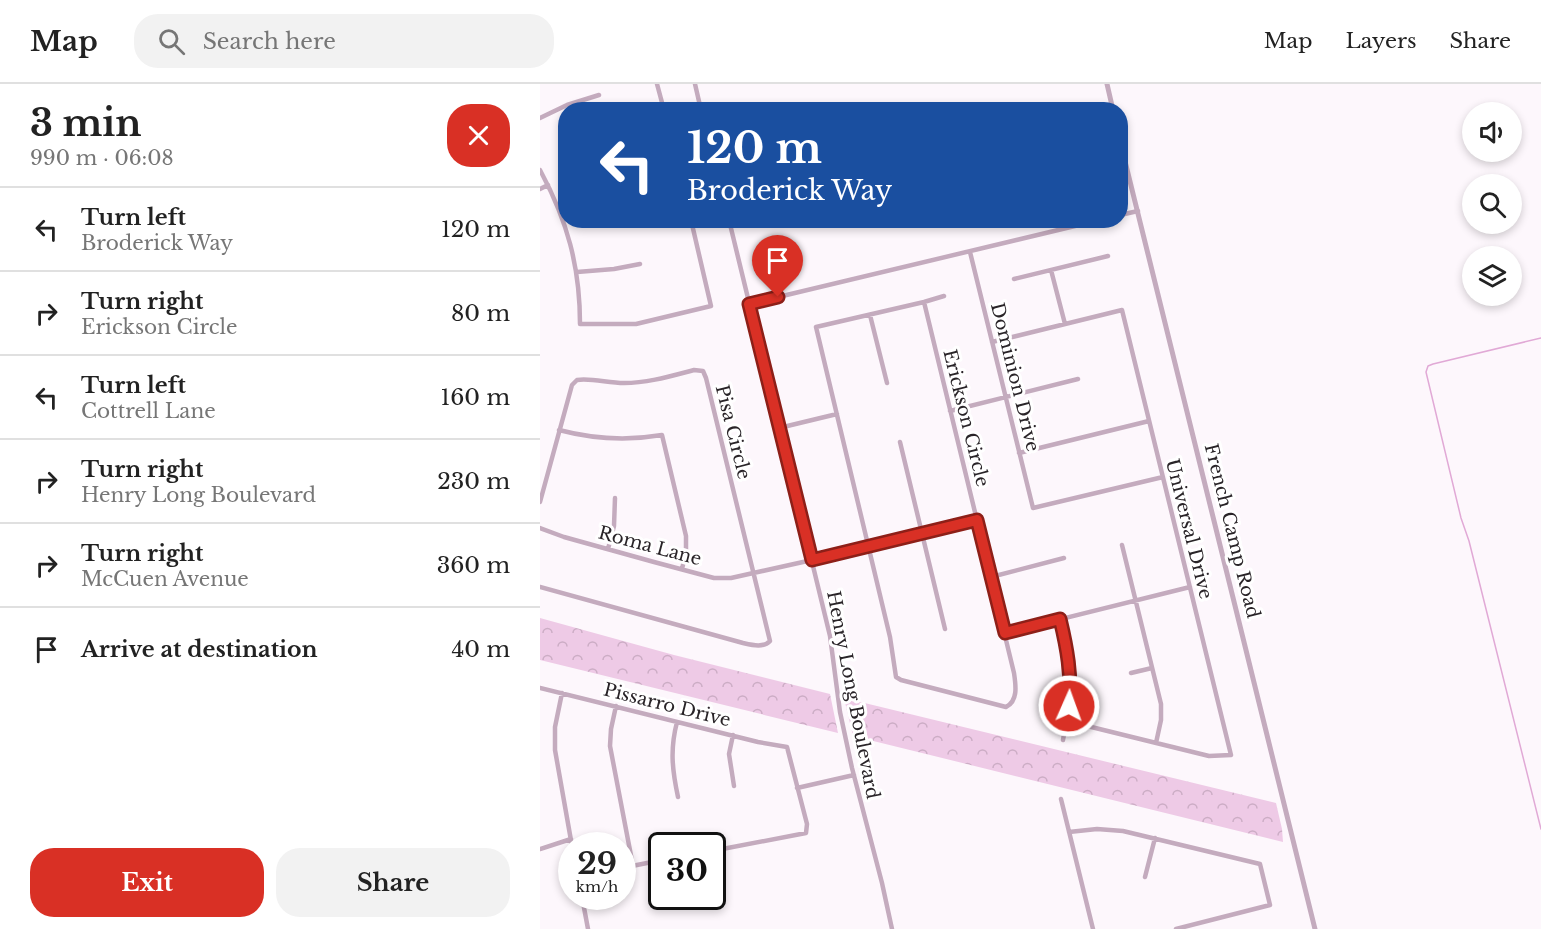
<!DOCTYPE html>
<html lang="en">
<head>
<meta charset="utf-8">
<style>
	body { margin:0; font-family:"Libre Baskerville",serif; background:#f2f2f2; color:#222; height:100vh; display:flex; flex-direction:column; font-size:22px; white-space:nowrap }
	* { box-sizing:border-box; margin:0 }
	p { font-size:20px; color:#767676 }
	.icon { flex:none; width:33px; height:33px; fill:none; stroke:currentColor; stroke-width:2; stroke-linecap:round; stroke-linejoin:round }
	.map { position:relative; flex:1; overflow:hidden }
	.panel { display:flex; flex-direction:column; background:#fff; width:540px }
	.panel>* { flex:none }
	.guide { position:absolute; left:18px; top:18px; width:570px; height:126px; border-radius:24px; box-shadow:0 3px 9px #0003; background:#1a4fa0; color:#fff; overflow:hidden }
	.buttons { position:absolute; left:922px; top:18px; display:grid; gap:12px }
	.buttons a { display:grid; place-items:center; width:60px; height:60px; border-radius:50%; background:#fff; box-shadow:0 3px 9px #0003; font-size:30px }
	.speed { position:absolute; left:18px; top:748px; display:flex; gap:12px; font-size:30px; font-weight:700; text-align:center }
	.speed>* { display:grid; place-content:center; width:78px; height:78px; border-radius:50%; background:#fff; box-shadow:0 3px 9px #0003; line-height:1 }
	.speed small { font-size:15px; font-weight:400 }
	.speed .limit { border:3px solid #111; border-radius:9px; background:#fff; color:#111 }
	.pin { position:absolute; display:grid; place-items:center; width:51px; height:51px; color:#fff; margin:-62px -26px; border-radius:50% 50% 50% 0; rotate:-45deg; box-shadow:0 0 6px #0007 }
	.pin .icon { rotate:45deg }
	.me { position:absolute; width:66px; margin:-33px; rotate:2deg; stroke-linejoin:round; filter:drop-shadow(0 0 4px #0008) }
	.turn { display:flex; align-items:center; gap:21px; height:126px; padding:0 30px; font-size:27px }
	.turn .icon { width:78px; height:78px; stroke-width:2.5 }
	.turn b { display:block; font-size:42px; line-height:51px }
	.round { display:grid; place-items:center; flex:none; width:63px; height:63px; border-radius:24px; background:#f2f2f2 }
	.headline { display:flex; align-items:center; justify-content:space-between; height:102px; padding:0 30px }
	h1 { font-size:36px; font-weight:700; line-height:45px }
	.action { display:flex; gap:12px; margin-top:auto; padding:12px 30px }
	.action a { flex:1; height:69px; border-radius:24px; background:#d93025; color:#fff; font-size:24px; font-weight:700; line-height:69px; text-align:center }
	.action a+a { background:#f2f2f2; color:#222 }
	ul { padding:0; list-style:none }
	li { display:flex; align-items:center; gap:18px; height:84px; padding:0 30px; border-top:2px solid #e0e0e0 }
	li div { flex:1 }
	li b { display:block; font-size:22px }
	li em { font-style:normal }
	header { display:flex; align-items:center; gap:36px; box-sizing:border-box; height:84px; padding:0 30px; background:#fff; border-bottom:2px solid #e0e0e0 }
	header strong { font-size:28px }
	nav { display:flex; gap:33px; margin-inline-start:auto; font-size:21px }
	.search { width:420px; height:54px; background:#f2f2f2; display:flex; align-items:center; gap:15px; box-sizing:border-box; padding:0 21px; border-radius:24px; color:#767676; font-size:22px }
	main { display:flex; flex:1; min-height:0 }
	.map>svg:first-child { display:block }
</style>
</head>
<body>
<header>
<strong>Map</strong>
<div class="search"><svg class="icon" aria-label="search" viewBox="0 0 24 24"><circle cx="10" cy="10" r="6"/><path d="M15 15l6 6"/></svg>Search here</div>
<nav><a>Map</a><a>Layers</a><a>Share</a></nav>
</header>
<main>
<section class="panel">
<div class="headline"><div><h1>3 min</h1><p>990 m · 06:08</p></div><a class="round" style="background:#d93025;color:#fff"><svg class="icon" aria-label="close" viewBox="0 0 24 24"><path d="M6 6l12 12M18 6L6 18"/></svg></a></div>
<ul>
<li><svg class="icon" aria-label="left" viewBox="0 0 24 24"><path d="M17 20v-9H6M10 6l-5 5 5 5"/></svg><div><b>Turn left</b><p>Broderick Way</p></div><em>120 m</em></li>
<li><svg class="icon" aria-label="right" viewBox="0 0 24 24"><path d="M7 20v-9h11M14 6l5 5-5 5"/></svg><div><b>Turn right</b><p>Erickson Circle</p></div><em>80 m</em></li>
<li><svg class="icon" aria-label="left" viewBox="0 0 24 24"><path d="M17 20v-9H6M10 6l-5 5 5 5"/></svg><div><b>Turn left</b><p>Cottrell Lane</p></div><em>160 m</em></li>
<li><svg class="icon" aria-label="right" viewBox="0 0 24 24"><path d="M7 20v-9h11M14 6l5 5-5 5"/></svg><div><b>Turn right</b><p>Henry Long Boulevard</p></div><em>230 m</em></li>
<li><svg class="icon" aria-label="right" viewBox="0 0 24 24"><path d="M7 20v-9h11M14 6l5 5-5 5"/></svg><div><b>Turn right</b><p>McCuen Avenue</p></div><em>360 m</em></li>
<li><svg class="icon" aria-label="arrive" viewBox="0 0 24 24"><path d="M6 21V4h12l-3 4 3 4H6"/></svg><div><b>Arrive at destination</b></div><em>40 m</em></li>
</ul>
<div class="action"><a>Exit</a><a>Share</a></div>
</section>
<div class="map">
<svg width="1001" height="845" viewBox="0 0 1001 845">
	<defs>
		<pattern id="park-crowns" width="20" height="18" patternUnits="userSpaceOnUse" patternTransform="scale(1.5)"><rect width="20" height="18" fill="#eecae6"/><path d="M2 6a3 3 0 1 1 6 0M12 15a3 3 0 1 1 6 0" fill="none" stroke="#ccadc5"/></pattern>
	</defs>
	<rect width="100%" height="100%" fill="#fdf7fc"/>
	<!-- park -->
	<path fill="url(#park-crowns)" d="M0 534 134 571 290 610 298 649 0 576Z
		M304 614 736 719 742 745 743 758 313 652Z"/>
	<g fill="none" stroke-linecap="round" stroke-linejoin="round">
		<!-- stream -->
		<path stroke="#e1a9d6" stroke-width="1.5" d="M1001 254 893 280 888 282 886 288 921 434 929 457 1001 745"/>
		<!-- minor -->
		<path stroke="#c4abbe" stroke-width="4.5" d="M117 0 124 26
			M155 0 161 26
			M0 34 27 21 59 11
			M0 86C27 136 40 182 40 240H96L171 222 151 136
			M0 105 8 101
			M580 131 598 127
			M189 136 290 552 300 628 312 684 342 799 352 845
			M430 168 493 424 623 393
			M511 186 525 240
			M37 188 74 185 100 180
			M474 195 568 172
			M384 218 474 589C476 602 478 617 466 623L361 596 356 593 350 553 276 243 384 218 404 212
			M209 220 560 136
			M330 231 347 299
			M452 258 582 226 691 671 669 672 527 637
			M410 327 538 295
			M239 344 297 330
			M19 346C53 355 87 357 122 351L146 452V468L142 485
			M360 358 405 545
			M479 369 609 337
			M0 418 32 301 37 296C52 294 68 299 84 299 108 299 131 292 154 286L163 287 166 294 230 557C224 564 212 561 203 559L0 503
			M0 444 24 453 114 478 174 494H191L272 476 437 436
			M582 461 621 620V636L616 659
			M68 465 74 442 75 414
			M451 493 524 474
			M520 535C524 550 528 565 530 581 532 606 528 631 523 656
			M465 549 650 503
			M591 589 612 584
			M0 604 218 658 247 663 267 740 266 749 172 767
			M22 609 15 643V666L32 762
			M76 622 71 645 70 662 93 782
			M137 638C130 665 132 685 138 713
			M193 651 189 670 194 702
			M257 704 314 691
			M521 715 553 845
			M529 748 557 745 583 747 720 780 730 821 636 845
			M0 765 31 755
			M82 784 122 776
			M605 793 615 754
			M42 813 48 845"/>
		<!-- tertiary -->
		<path stroke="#c4abbe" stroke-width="5" d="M567 0 573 26
			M580 57 775 845"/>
	</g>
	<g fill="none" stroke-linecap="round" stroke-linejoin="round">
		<!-- route casing -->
		<g stroke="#8d1f18" stroke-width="15">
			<path id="route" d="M238 213 209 220 272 476 437 436 465 549 520 535C527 564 532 591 529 622"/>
		</g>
		<!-- route -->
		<use href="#route" stroke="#d93025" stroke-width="10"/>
	</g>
	<g text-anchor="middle" stroke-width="6" stroke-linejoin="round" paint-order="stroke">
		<!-- street labels -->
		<g font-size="18" fill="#292428" stroke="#fff">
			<text transform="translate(475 293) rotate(76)" y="6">Dominion Drive</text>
			<text transform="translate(426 334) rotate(76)" y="6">Erickson Circle</text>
			<text transform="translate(193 348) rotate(76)" y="6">Pisa Circle</text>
			<text transform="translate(649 445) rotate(76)" y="6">Universal Drive</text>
			<text transform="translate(692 447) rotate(76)" y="6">French Camp Road</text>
			<text transform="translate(110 462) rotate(15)" y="6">Roma Lane</text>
			<text transform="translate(313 611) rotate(79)" y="6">Henry Long Boulevard</text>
			<text transform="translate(127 621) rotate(14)" y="6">Pissarro Drive</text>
		</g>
	</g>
</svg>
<div class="buttons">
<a><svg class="icon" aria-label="sound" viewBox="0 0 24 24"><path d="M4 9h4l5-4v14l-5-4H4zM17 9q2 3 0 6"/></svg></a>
<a><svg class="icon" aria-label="search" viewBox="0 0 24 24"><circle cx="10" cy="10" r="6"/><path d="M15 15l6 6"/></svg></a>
<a><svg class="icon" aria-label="layers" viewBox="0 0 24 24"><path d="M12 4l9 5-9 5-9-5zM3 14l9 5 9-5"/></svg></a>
</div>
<div class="speed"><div>29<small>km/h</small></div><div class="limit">30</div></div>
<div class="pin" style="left:238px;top:213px;background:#d93025"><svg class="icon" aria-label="arrive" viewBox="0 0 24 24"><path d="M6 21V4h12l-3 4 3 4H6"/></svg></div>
<svg class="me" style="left:529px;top:622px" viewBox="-20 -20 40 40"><circle r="17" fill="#d93025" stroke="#fff" stroke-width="3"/><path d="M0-11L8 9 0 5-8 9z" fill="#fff"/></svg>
<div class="guide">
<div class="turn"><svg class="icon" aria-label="left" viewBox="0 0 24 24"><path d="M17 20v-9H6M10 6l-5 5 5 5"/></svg><div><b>120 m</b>Broderick Way</div></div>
</div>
</div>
</main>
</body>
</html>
